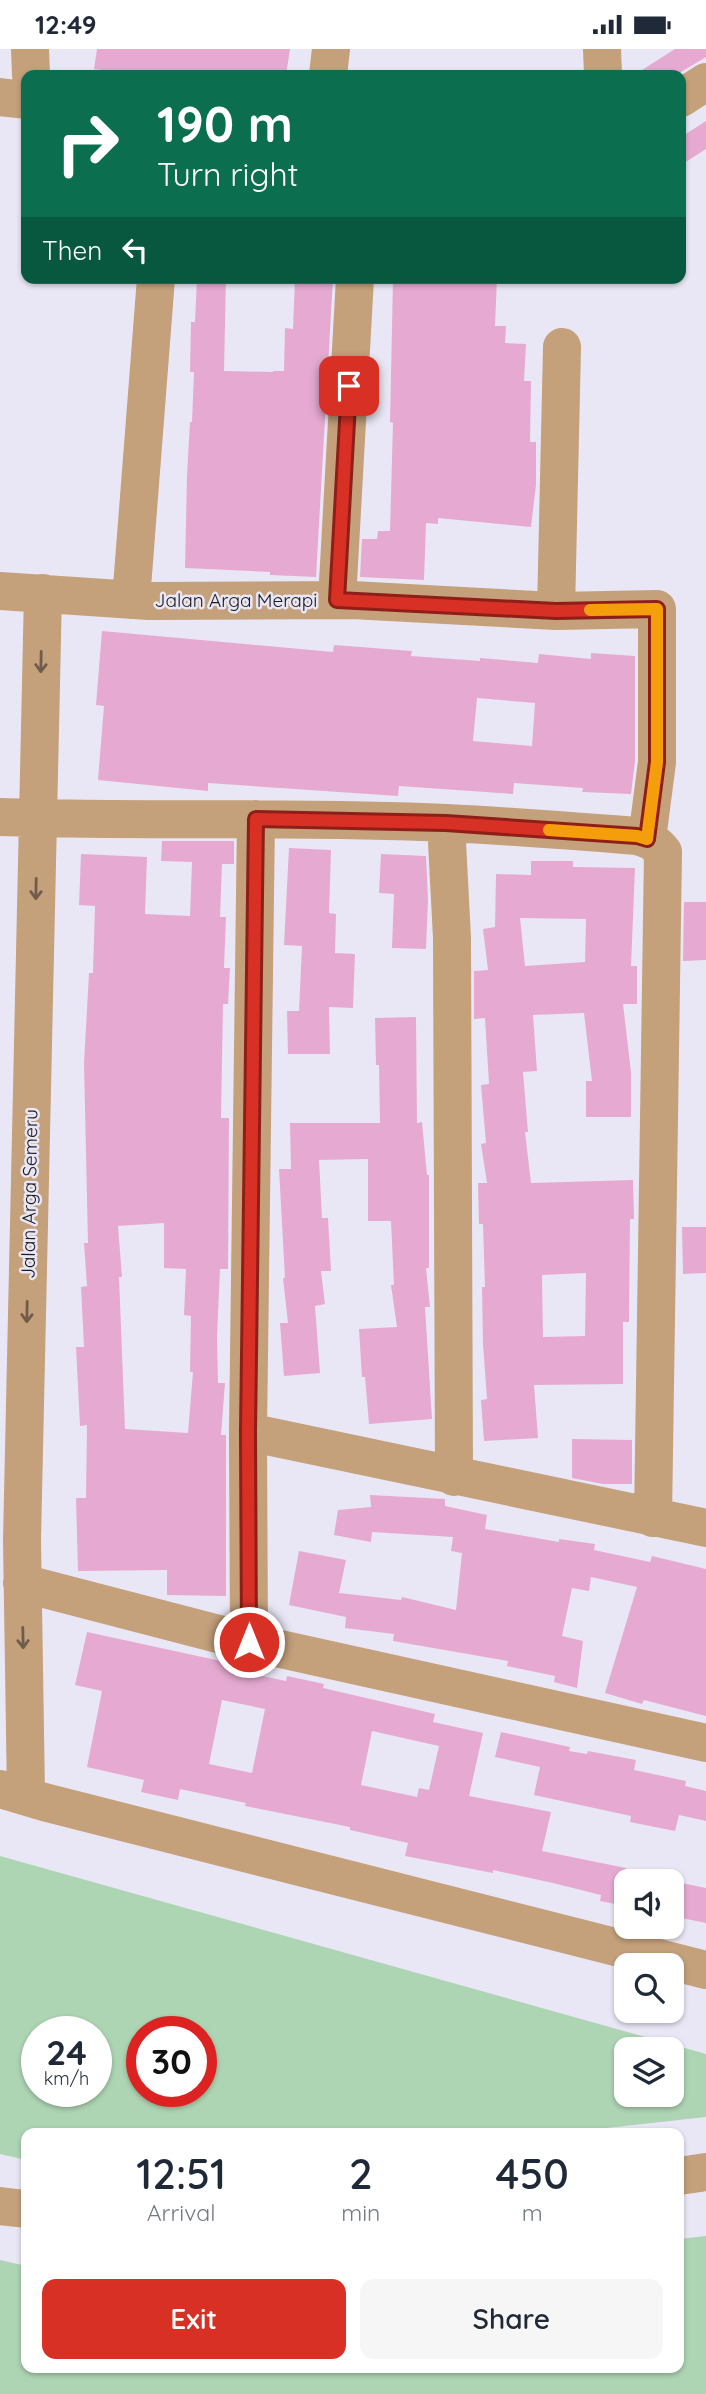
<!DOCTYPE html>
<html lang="en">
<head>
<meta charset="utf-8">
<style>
	body { margin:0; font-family:Quicksand,sans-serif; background:#f6f6f7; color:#1f2937; height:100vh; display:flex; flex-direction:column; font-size:26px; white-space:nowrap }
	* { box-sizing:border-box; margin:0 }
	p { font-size:23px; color:#747a83 }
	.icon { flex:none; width:38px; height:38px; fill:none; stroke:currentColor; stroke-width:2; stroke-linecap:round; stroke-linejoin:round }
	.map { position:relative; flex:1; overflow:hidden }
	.details { position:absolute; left:21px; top:2079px; width:663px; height:245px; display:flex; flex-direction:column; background:#fff; border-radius:14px; box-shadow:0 2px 5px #0004 }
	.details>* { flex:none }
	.banner { position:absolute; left:21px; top:21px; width:665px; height:214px; border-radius:14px; box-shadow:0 2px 5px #0004; background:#0b6e4f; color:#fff; overflow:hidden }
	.fabs { position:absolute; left:614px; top:1820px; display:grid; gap:14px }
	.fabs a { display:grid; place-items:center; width:70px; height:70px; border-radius:14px; background:#fff; box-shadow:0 2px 5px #0004; font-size:35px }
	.speed { position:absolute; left:21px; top:1967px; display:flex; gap:14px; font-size:35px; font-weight:700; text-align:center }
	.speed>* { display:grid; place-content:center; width:91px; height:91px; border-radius:50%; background:#fff; box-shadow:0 2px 5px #0004; line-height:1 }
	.speed small { font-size:18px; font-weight:400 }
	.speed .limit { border:10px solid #d22; background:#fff; color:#111 }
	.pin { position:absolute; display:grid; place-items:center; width:60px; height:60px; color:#fff; margin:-30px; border-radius:14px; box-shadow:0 4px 10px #0006 }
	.me { position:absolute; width:77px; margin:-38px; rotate:0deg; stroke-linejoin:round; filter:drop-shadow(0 0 5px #0008) }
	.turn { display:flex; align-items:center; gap:24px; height:147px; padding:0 21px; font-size:32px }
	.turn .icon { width:91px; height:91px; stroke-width:2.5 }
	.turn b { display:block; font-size:49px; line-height:60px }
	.then { display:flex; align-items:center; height:66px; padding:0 21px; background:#0003; gap:14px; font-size:26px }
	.eta { display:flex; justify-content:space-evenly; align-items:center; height:119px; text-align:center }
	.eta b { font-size:42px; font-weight:600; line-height:49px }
	.button { display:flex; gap:14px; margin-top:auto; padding:14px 21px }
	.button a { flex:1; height:80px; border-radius:14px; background:#d93025; color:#fff; font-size:28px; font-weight:600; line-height:80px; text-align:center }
	.button a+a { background:#f6f6f7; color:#1f2937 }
	.status { display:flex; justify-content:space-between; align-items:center; height:49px; padding:0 35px; background:#fff; direction:ltr }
	.status svg { height:19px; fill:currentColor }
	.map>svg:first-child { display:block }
</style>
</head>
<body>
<div class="status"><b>12:49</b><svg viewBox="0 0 49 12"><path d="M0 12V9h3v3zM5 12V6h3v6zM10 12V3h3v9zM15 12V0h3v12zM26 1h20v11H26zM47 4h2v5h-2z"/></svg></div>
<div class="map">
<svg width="706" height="2345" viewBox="0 0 706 2345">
	<rect width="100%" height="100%" fill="#e9e7f5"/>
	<!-- green -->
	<path fill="#aed5b3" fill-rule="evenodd" d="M0 1807 706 2005V2068L561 2084H26V2111L0 2105ZM37 1983H96V2042H37ZM142 1983H201V2042H142ZM626 2000H672V2046H626Z
		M706 2187V2345H0V2211L26 2217V2319H679V2190Z"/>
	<!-- building -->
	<path fill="#e6aad2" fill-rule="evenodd" d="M97 0H290L286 26H139L94 20Z
		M675 0H706V8L676 26H634Z
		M706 72V100L681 116V88Z
		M197 229H226L224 322 273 323V322H284L285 279 293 280 295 229H333L316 528 270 526V523L185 519 187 426 190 373H192L194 323H190L191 273H195Z
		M466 229H497L495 277H506L505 294 526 295 524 332H531L530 393H536V436L531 478 438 469V475L426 474 424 531 360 528 362 490H377L378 482H390L393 374 390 373 393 230 466 233Z
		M102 582 333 603 334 596 412 602 411 607 480 612V609L538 614 539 605 591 610V604L635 607V712L631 745 582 743 583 739 514 734 513 745 399 737 398 747 208 734V742L98 731 104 657 96 656ZM477 649 535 654 532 697 473 692Z
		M162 792H234V815H222L220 868H226L224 919H230L228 955H223L221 1069H229L228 1220H220L217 1288 218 1334H225L221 1386H226V1547L167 1546V1521L78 1522 76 1449H86L87 1376 80 1377 76 1298H84L81 1238 87 1237 84 1194H88L84 1014 89 924H93L95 857 79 856 81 805 147 808 145 865 190 867 192 813 161 812ZM164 1174V1219L186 1220 184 1266 191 1267 190 1323H193L188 1384 125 1380 119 1228H122L118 1177Z
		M289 799 331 801 329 864 336 865 335 904 355 905 353 959 329 958 330 1005H288L287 962H299L302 897 284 896Z
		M381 805 426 807 428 850 426 900 392 899 394 845 379 844Z
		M531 812H573V818L635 819 631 917H637V955H623L631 1023V1068H586V1032H592L584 964 533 966 537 1022 523 1023 528 1083H525L531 1134 633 1131 634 1170H630L629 1273H623V1335L534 1336 538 1389 484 1392 481 1351 487 1350 483 1295 482 1238H485L483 1175H479L478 1134H487L481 1095 486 1094 481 1036 489 1035 485 969 474 970V922L488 921 483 880 495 878 496 825 531 826ZM520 869 586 870 585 913 525 917ZM586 1224 585 1287 543 1288 542 1226Z
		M684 853H706V911L683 912Z
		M416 968 417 1074 422 1073 427 1126H429V1219H426L430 1258H425L432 1370 369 1375 365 1328H362L359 1280 397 1278 391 1236H394L391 1172H368V1110L319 1111 322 1169H328L331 1222H321L325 1255 315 1257 320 1324 284 1327 280 1274H288L283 1229H285L279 1120H291L290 1074H380L379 1016H376L375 969Z
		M682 1178H706V1224L683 1225Z
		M572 1390 632 1391V1435H603L572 1429Z
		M370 1446 445 1450V1457L487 1466 485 1480 559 1493V1490L595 1495 594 1501 650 1513 652 1507 706 1520V1667L644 1651 642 1655 605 1644 637 1538 591 1528 589 1542 572 1539 562 1587 583 1592 577 1639 554 1633 555 1627 507 1617 508 1612 393 1592 394 1585 345 1579 346 1568 289 1556 299 1502 346 1511 339 1544 401 1551 402 1548 456 1561 462 1504 451 1502 453 1488 372 1483 371 1493 334 1486 338 1461 371 1458Z
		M87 1583 230 1614 229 1620 286 1632 287 1627 324 1635 323 1639 435 1665 433 1673 483 1684 469 1747 551 1763 542 1802 626 1819V1857L600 1852 601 1846 553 1834 493 1821V1824L405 1807 408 1794 350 1781V1778L245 1757 246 1754 180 1740 178 1751 141 1743 144 1731 87 1718 102 1642 75 1636ZM222 1651 265 1660 252 1724 209 1715ZM372 1682 439 1697 429 1741 419 1739 417 1748 361 1736Z
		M501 1683 570 1698 569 1702 587 1705 588 1702 636 1711 634 1721 686 1732 685 1737 706 1742V1772L679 1766 675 1782 630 1773 631 1767 534 1746 540 1718 495 1708Z
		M672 1832 706 1839V1874L672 1867Z"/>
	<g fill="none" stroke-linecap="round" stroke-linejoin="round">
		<!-- minor -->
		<path stroke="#c4a07b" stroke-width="38" d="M30 0 31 26
			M602 0 603 26
			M328 26 331 0
			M0 48 26 51
			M681 49 706 33
			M562 298 556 562 657 560V713L647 790
			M0 542 149 552 352 551 556 562
			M131 551 156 229
			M337 551 355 229
			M0 768C149 773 298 767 446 774 510 777 574 782 637 787 649 790 656 794 663 803L653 1469
			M446 774 452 889 454 1428
			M248 1383 706 1479
			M22 1534 249 1593 706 1694
			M249 1593 248 1383 256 770
			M0 1740 44 1753 706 1921
			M26 1746 22 1491 43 544
			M679 2127 706 2123
			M0 2157 26 2160"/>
	</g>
	<!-- one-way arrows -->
	<defs><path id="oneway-shaft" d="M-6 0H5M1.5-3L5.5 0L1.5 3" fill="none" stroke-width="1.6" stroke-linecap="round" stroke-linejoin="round" transform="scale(1.75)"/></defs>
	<g stroke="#6f5c4c">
		<use href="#oneway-shaft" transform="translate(41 613) rotate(91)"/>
		<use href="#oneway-shaft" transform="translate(36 840) rotate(91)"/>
		<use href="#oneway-shaft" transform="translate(27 1263) rotate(91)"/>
		<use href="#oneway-shaft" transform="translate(23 1589) rotate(89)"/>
	</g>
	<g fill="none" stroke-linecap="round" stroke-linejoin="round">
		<!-- route casing -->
		<g stroke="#8d1f18" stroke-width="18">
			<path id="route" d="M249 1593 248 1383 256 770 446 774 637 787 647 790 657 713V560L556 562 337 551 349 337"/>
		</g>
		<!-- route -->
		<use href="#route" stroke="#d93025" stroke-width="12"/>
		<!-- slow -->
		<path stroke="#f59e0b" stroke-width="12" d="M549 781 637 787 647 790 657 713V560L590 561"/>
	</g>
	<g text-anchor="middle" stroke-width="5" stroke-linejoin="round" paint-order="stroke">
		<!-- street labels -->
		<g font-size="19" fill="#1a191e" stroke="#e9e7f5">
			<text x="236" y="558">Jalan Arga Merapi</text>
			<text transform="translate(29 1145) rotate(-89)" y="7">Jalan Arga Semeru</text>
		</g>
	</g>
</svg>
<div class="fabs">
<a><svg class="icon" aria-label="sound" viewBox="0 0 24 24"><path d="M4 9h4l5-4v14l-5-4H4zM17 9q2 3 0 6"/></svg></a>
<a><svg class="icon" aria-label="search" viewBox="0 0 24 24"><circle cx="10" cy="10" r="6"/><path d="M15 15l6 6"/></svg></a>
<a><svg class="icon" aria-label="layers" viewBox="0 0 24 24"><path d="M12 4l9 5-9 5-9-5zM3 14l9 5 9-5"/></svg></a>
</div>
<div class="speed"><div>24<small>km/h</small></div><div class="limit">30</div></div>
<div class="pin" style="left:349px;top:337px;background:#d93025"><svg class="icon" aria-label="arrive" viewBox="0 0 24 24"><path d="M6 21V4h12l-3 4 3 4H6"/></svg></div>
<svg class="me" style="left:249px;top:1593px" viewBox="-20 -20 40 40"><circle r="17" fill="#d93025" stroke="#fff" stroke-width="3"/><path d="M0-11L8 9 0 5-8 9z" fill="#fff"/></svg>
<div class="banner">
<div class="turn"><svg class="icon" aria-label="right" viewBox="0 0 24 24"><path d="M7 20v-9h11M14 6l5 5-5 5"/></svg><div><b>190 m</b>Turn right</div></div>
<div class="then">Then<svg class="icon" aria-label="left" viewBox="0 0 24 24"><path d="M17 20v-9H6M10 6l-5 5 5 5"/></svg></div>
</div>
<section class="details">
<div class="eta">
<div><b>12:51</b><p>Arrival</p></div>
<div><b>2</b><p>min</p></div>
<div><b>450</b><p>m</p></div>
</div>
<div class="button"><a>Exit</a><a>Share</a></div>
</section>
</div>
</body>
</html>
